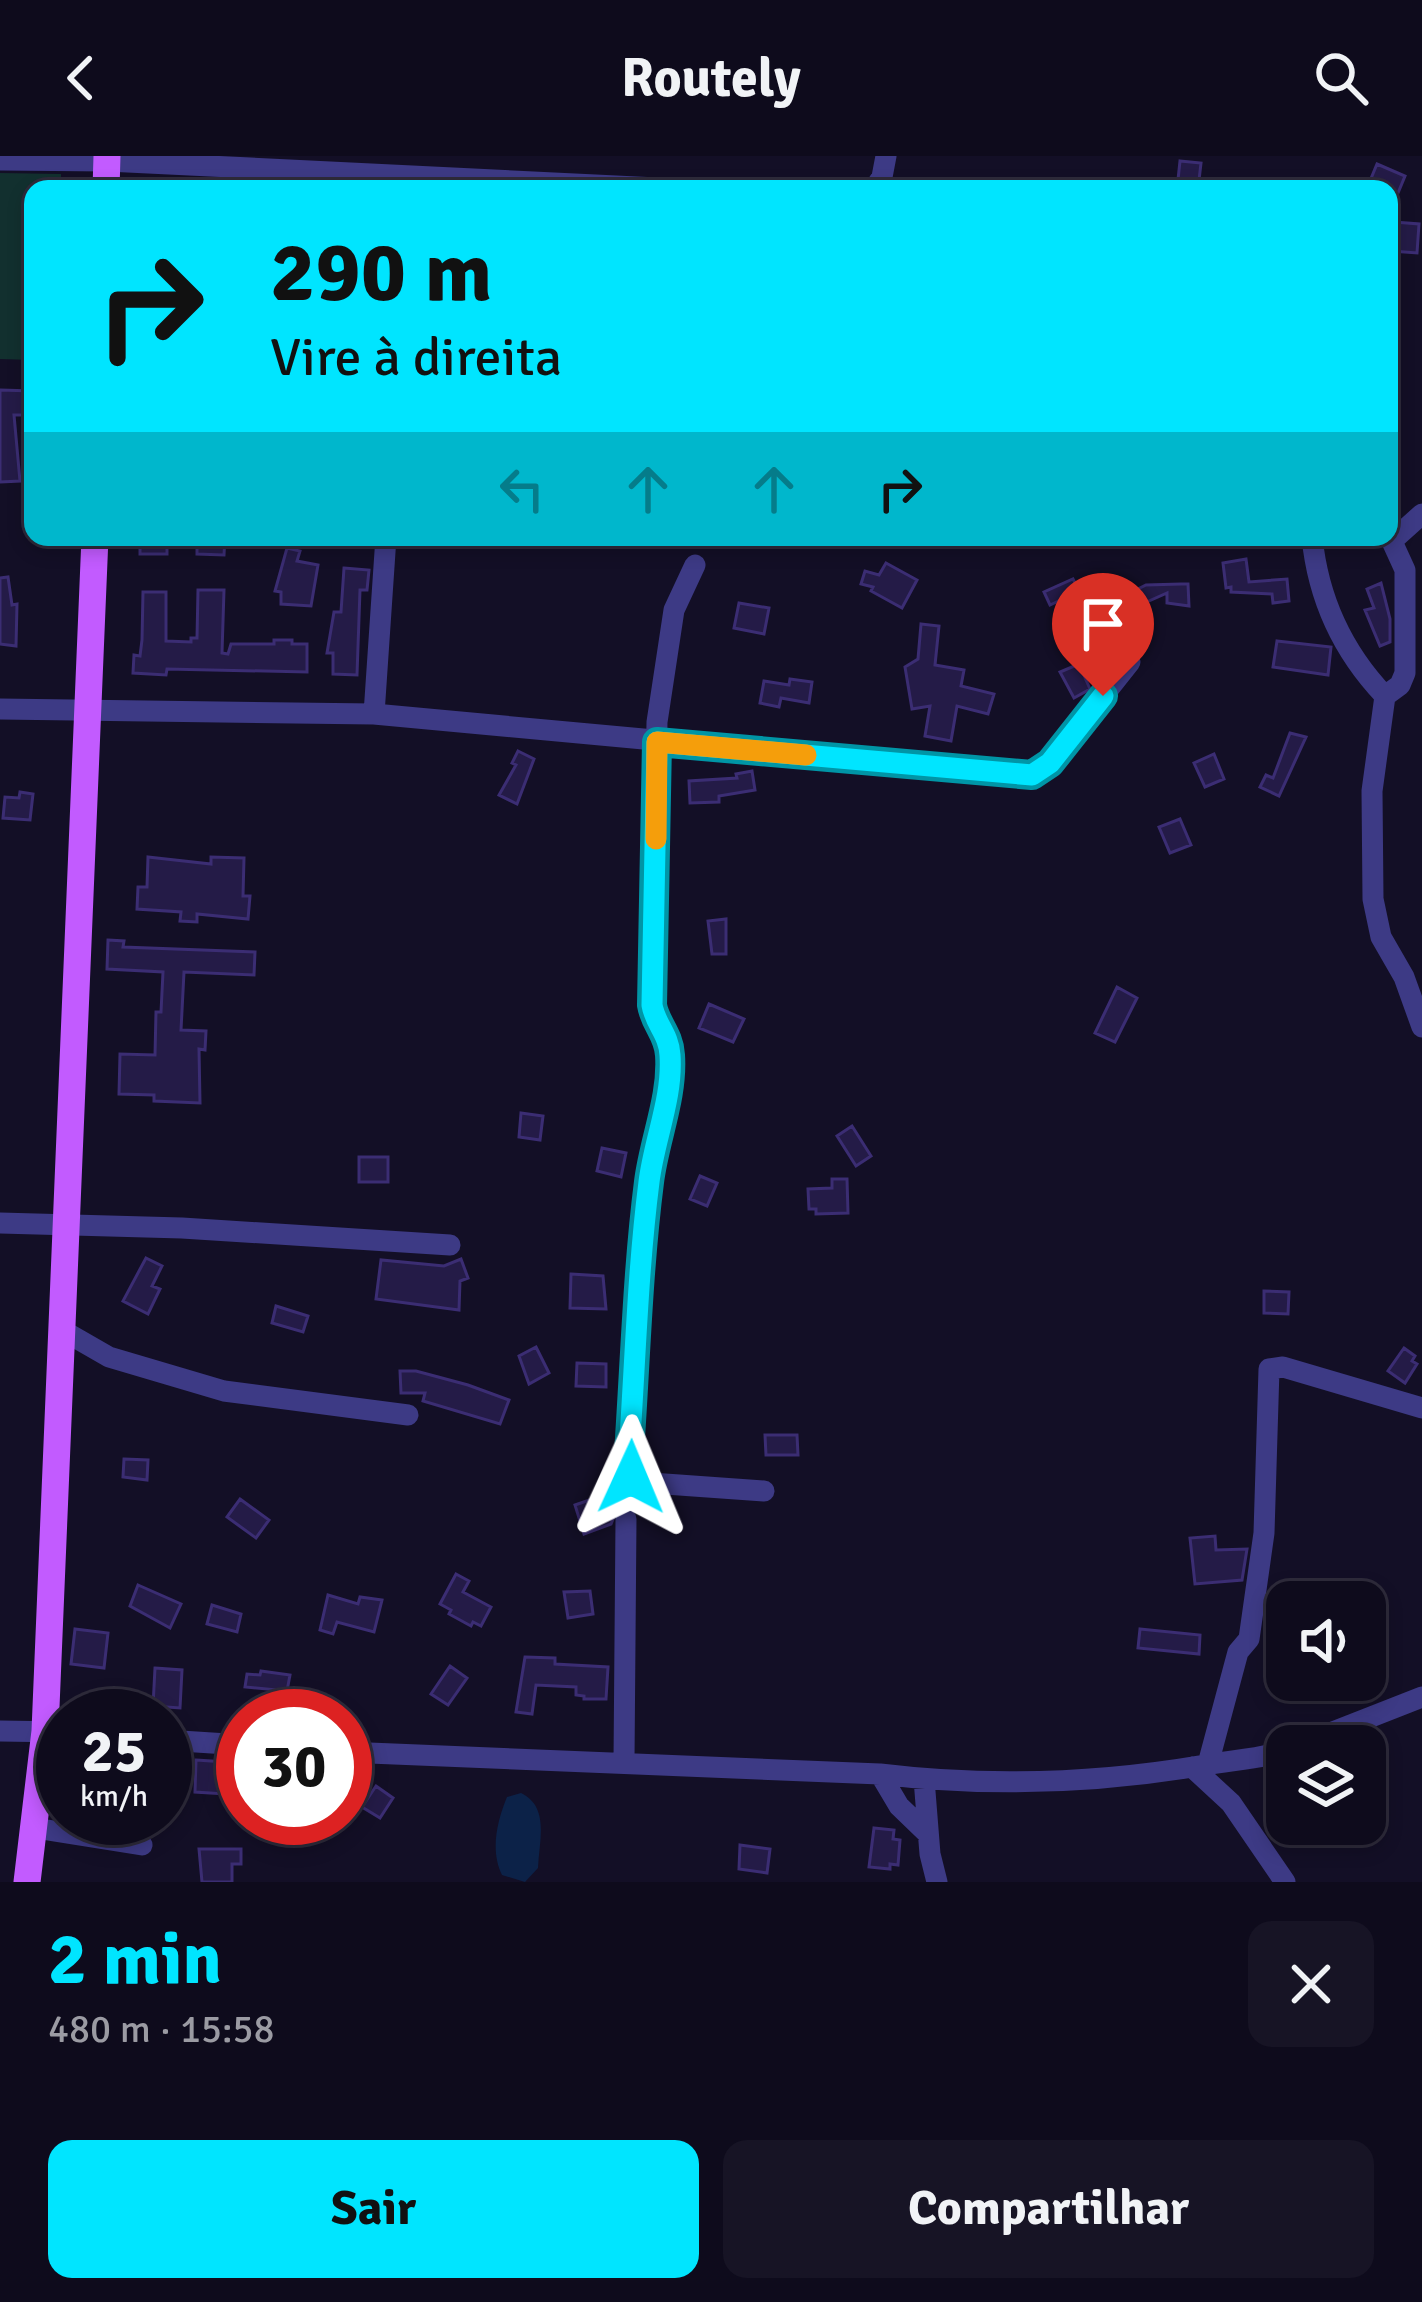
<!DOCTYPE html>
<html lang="pt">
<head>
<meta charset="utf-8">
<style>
	body { margin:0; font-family:Signika,sans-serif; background:#171425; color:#f1f3f6; height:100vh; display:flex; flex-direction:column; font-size:45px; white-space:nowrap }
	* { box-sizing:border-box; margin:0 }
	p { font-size:39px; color:#9b9ba3 }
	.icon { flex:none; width:66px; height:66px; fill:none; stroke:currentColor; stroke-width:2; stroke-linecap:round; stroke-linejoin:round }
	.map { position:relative; height:1726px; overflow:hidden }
	.sheet { display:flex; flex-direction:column; background:#0e0b1c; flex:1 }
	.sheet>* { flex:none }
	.top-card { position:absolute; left:24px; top:24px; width:1374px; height:366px; border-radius:24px; box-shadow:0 6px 18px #0003,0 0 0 3px #2e2b3b; background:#00e5ff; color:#111; overflow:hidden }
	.buttons { position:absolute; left:1266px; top:1425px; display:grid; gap:24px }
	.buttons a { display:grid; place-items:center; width:120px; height:120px; border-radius:24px; background:#0e0b1c; box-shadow:0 6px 18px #0003,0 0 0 3px #2e2b3b; font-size:60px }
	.speed { position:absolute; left:36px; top:1533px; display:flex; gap:24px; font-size:60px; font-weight:700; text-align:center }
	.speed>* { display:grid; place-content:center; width:156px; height:156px; border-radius:50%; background:#0e0b1c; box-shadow:0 6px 18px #0003,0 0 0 3px #2e2b3b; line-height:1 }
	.speed small { font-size:30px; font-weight:400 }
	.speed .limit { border:18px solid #d22; background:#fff; color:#111 }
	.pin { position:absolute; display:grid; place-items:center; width:102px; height:102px; color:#fff; margin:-123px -51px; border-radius:50% 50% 50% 0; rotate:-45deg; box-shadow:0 0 12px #0007 }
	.pin .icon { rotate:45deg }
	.me { position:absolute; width:132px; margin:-66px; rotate:1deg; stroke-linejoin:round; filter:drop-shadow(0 0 9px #0008) }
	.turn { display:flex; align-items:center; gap:42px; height:252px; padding:0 48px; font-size:54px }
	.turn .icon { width:156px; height:156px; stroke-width:2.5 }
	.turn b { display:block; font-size:84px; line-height:102px }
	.lanes { display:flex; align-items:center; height:114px; padding:0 48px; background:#0003; justify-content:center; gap:60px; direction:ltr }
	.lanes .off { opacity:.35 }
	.round { display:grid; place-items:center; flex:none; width:126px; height:126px; border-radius:24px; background:#171425 }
	.headline { display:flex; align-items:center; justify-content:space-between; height:204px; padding:0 48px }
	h1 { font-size:72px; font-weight:700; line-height:90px; color:#00e5ff }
	.primary-button { display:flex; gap:24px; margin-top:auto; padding:24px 48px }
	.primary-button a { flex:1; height:138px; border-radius:24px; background:#00e5ff; color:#111; font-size:48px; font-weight:700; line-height:138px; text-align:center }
	.primary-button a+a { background:#171425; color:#f1f3f6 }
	header { display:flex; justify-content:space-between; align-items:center; height:156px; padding:0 48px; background:#0e0b1c; font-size:54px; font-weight:700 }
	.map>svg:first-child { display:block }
</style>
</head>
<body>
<header><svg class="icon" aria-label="back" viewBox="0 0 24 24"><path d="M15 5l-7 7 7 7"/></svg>Routely<svg class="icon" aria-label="search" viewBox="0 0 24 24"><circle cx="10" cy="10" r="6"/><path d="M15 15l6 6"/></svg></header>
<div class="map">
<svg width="1422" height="1726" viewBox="0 0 1422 1726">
	<rect width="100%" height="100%" fill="#130f26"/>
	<!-- green -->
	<path fill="#12302f" d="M0 17 61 18V33H33V204L0 203Z"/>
	<!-- water -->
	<path fill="#0c2248" d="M521 1637C550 1651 539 1685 538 1712L525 1726 502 1719C490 1695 497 1665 507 1641Z"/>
	<!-- building -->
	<path fill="#241b47" stroke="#3b2d73" stroke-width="3" d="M1180 5 1201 7 1198 33H1177Z
		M1377 8 1405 20 1398 37 1370 25Z
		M1394 66 1419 68 1417 97 1392 95Z
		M0 234 33 235V259H14L20 325 0 326Z
		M140 381H167V398H140Z
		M197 381H225L224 399 197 398Z
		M287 392 300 395 297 405 318 409 311 450 281 448V436L275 435Z
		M1246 403 1249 426 1287 423 1289 445 1273 447 1272 438 1231 436V431L1226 432 1223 407Z
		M886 407 917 424 902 452 871 435 873 431 861 428 865 415 879 419Z
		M344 412 369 414 367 434H360L357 519 333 518V497H327L334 456H341Z
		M8 421 12 449 17 448 16 490 0 488V422Z
		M1073 423 1088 450 1101 486 1115 483 1118 497 1085 506 1063 443 1050 449 1044 436Z
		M1381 427 1390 463V486L1380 490 1365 454 1374 452 1367 433Z
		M1181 428H1188L1189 450 1167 447V437L1133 452 1126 439 1146 429Z
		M198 434H224L222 497 228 498 231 488H274V484H292V488H307V516L167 513 166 519 133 517 134 499 140 500 142 484 143 436H166V485L191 486V482H197Z
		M739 447 769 452 764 478 734 472Z
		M921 468 939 470 935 509 964 514 961 530 994 538 988 558 957 550 951 585 925 580 930 550 912 553 905 511 918 503Z
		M1277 485 1331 491 1328 519 1273 511Z
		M1079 508 1090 533 1074 542 1060 516Z
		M790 523 812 526 809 547 781 542 779 551 760 547 764 525 789 529Z
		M1290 577 1306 581 1279 640 1260 631 1266 619 1273 622Z
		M518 595 534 603 517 648 499 639 516 609 512 607Z
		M1214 598 1224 623 1205 631 1194 607Z
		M752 615 755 634 719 640V646L690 647 689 625 737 622 736 618Z
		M20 636 33 638 30 664 3 662 5 641 19 642Z
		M1180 663 1191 689 1170 697 1159 671Z
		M148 701 211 708V701L244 702 243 740H250L248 763 197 758V766L180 765 181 756 137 753 138 731H147Z
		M726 763V798H712L708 765Z
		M108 784 124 785 123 791 255 796 254 819 184 816 181 874 206 875 205 894 199 893 200 947 154 945V939L119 938 120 898 155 899 156 856H161L163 816 107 813Z
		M1117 831 1137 842 1115 886 1095 877Z
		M709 848 744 863 733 886 699 872Z
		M521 957 543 960 540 984 519 981Z
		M852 970 871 1000 856 1010 837 980Z
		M602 992 626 997 621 1021 597 1015Z
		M359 1001H388V1026H359Z
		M700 1020 717 1027 707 1050 690 1043Z
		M832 1023H847L848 1057 816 1058V1053H809L808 1033 832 1032Z
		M146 1102 162 1110 152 1130 160 1133 148 1158 123 1145Z
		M461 1103 468 1122 460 1125 459 1154 376 1143 381 1104 444 1110Z
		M571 1118 603 1120 606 1153 570 1152Z
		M1264 1135 1289 1136 1288 1158 1264 1157Z
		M276 1150 308 1160 303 1176 272 1167Z
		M536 1191 549 1217 529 1228 519 1200Z
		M1404 1192 1415 1200 1412 1205 1417 1208 1405 1227 1388 1215Z
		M577 1207 606 1208V1231L576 1230Z
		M400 1215H416L468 1229 509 1244 500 1268 423 1245 425 1237H401Z
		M765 1279H797L798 1299H766Z
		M124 1303 148 1304 147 1324 123 1321Z
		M604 1339 608 1350 626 1340 631 1349 618 1351 611 1368 584 1378 575 1349Z
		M240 1343 269 1364 256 1382 227 1361Z
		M1215 1380 1216 1394 1247 1393 1242 1424 1195 1428 1190 1382Z
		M456 1418 469 1425 463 1436 491 1451 481 1470 473 1466 471 1470 449 1458 451 1454 440 1448Z
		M138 1429 181 1448 170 1472 130 1450Z
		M590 1435 593 1458 568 1462 564 1436Z
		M328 1439 358 1448 360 1441 382 1444 374 1476 337 1466 333 1478 320 1474Z
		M212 1449 241 1458 237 1476 207 1468Z
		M75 1473 108 1477 104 1512 71 1508Z
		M1140 1473 1200 1479 1199 1498 1138 1492Z
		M525 1501 555 1502V1508L608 1511 606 1543H584V1540L576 1539V1531L536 1529 532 1558 516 1556Z
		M450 1510 467 1522 448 1549 431 1538Z
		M155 1512 182 1514 180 1552 153 1550Z
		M261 1515 290 1519 287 1535 245 1531 247 1518 260 1519Z
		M291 1539 321 1542 319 1560H289Z
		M196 1604 226 1606 225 1638 195 1636Z
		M376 1630 393 1642 380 1662 362 1651Z
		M874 1672 894 1674 893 1683 900 1684 898 1709 890 1708V1713L869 1711Z
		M740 1689 770 1693 767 1717 739 1713Z
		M199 1693H241V1708H232V1726H202Z"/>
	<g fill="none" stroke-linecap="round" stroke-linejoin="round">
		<!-- minor -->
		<path stroke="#3d3a85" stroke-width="21" d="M0 4 107 5 678 33
			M874 33 882 21 886 0
			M1389 379 1405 414V517L1400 529 1385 540 1372 635 1373 743 1381 781 1404 821 1422 871
			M1312 381C1318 442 1343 496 1385 540
			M1393 384 1422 358
			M695 409 674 454 657 566 652 849 654 863 668 881 669 929 649 1020 628 1311 637 1326 764 1335
			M0 553 374 558 1032 619 1050 607 1130 506
			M374 558 386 381
			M0 1067 182 1072 450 1089
			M62 1174 109 1201 224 1235 408 1259
			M0 1575 63 1576
			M165 1584 243 1589
			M1297 1590 1422 1541
			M345 1596 880 1618C986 1631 1099 1627 1205 1609 1232 1604 1261 1603 1287 1594
			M624 1606 626 1363
			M1208 1608 1238 1496 1249 1483 1264 1377 1269 1213 1283 1211 1422 1252
			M1192 1611 1231 1647 1285 1726
			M880 1618 899 1650 928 1678
			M924 1623 930 1698 937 1726
			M35 1672 142 1689"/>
		<!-- major -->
		<path stroke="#c25bff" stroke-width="27" d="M106 33 107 0
			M27 1726 45 1575 95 381"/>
	</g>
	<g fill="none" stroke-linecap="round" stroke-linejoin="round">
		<!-- route casing -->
		<g stroke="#0095a6" stroke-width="30">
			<path id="route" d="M631 1321 628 1311C635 1217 637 1120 649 1026 654 984 673 942 670 899 669 878 655 868 652 849L657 586 1032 619 1050 607 1103 540"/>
		</g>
		<!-- route -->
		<use href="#route" stroke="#00e5ff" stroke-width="21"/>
		<!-- slow -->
		<path stroke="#f59e0b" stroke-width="21" d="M656 683 657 586 806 599"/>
	</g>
</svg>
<div class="buttons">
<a><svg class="icon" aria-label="sound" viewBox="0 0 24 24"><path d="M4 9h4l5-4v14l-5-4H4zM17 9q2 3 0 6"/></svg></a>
<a><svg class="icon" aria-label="layers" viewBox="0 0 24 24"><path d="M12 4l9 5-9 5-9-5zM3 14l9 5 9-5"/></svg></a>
</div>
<div class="speed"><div>25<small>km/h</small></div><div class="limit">30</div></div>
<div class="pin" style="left:1103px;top:540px;background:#d93025"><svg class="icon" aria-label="arrive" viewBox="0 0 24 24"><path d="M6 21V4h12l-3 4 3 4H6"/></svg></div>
<svg class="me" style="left:631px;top:1321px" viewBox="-20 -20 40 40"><path d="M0-17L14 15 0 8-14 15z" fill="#00e5ff" stroke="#fff" stroke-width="4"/></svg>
<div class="top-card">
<div class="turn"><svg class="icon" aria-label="right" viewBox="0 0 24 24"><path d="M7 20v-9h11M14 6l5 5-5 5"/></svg><div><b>290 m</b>Vire à direita</div></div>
<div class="lanes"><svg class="icon off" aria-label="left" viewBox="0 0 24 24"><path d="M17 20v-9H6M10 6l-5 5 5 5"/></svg><svg class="icon off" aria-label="ahead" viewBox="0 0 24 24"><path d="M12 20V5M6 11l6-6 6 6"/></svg><svg class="icon off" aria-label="ahead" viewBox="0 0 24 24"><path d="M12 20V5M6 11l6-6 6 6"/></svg><svg class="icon" aria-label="right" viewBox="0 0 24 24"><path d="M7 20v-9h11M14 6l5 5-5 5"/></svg></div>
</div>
</div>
<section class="sheet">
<div class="headline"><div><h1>2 min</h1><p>480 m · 15:58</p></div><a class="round"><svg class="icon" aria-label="close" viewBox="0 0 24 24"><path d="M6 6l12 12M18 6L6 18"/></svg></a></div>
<div class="primary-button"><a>Sair</a><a>Compartilhar</a></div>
</section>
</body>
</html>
